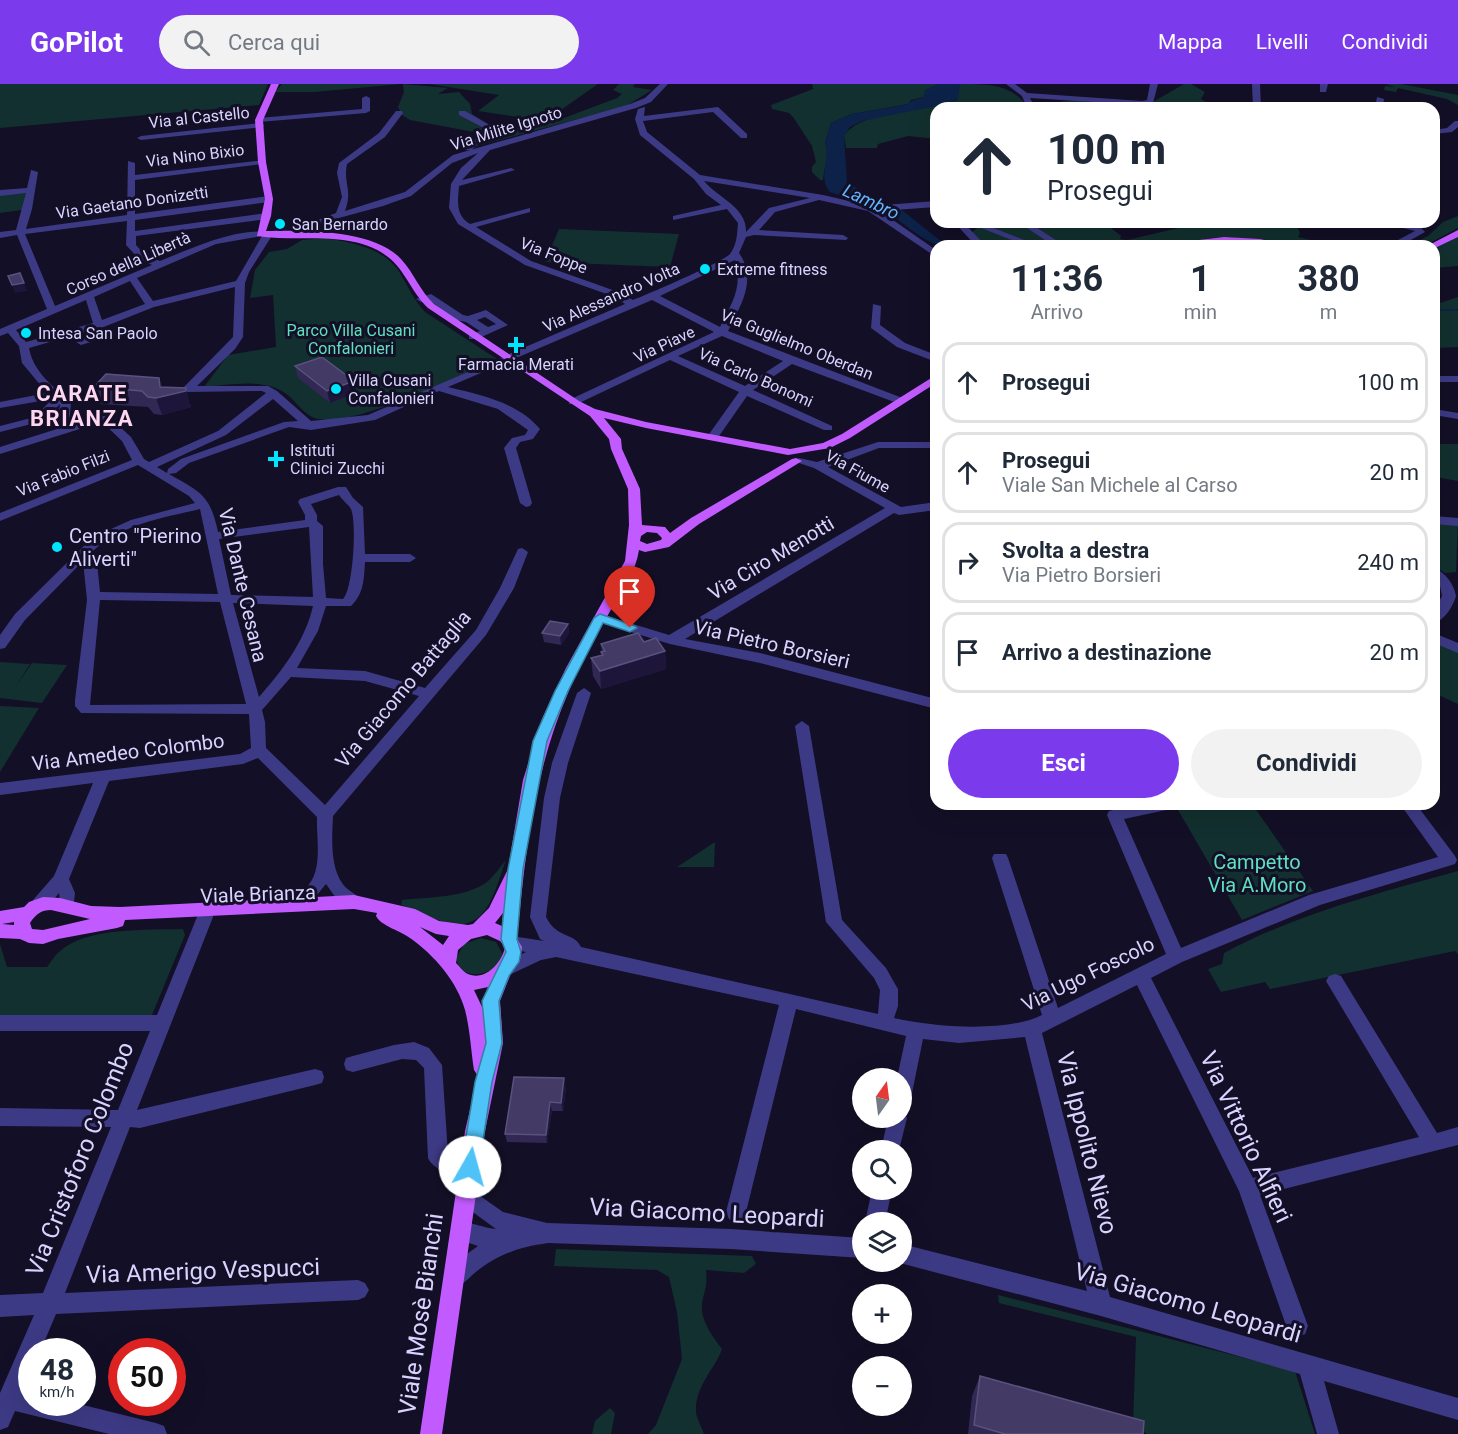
<!DOCTYPE html>
<html lang="it">
<head>
<meta charset="utf-8">
<style>
	body { margin:0; font-family:Roboto,sans-serif; background:#f2f2f3; color:#1f2937; height:100vh; display:flex; flex-direction:column; font-size:22px; white-space:nowrap }
	* { box-sizing:border-box; margin:0 }
	p { font-size:20px; color:#747a83 }
	.icon { flex:none; width:33px; height:33px; fill:none; stroke:currentColor; stroke-width:2; stroke-linecap:round; stroke-linejoin:round }
	.map { position:relative; flex:1; overflow:hidden }
	.drawer { position:absolute; left:930px; top:156px; width:510px; height:570px; display:flex; flex-direction:column; background:#fff; border-radius:18px; box-shadow:0 6px 24px #0002 }
	.drawer>* { flex:none }
	.guide { position:absolute; left:930px; top:18px; width:510px; height:126px; border-radius:18px; box-shadow:0 6px 24px #0002; background:#fff; color:#1f2937; overflow:hidden }
	.needle { width:39px; rotate:14deg }
	.fabs { position:absolute; left:852px; top:984px; display:grid; gap:12px }
	.fabs a { display:grid; place-items:center; width:60px; height:60px; border-radius:50%; background:#fff; box-shadow:0 6px 24px #0002; font-size:30px }
	.speed { position:absolute; left:18px; top:1254px; display:flex; gap:12px; font-size:30px; font-weight:700; text-align:center }
	.speed>* { display:grid; place-content:center; width:78px; height:78px; border-radius:50%; background:#fff; box-shadow:0 6px 24px #0002; line-height:1 }
	.speed small { font-size:15px; font-weight:400 }
	.speed .limit { border:9px solid #d22; background:#fff; color:#111 }
	.pin { position:absolute; display:grid; place-items:center; width:51px; height:51px; color:#fff; margin:-62px -26px; border-radius:50% 50% 50% 0; rotate:-45deg; box-shadow:0 0 6px #0007 }
	.pin .icon { rotate:45deg }
	.me { position:absolute; width:66px; margin:-33px; rotate:7deg; stroke-linejoin:round; filter:drop-shadow(0 0 4px #0008) }
	.turn { display:flex; align-items:center; gap:21px; height:126px; padding:0 18px; font-size:27px }
	.turn .icon { width:78px; height:78px; stroke-width:2.5 }
	.turn b { display:block; font-size:42px; line-height:51px }
	.eta { display:flex; justify-content:space-evenly; align-items:center; height:102px; text-align:center }
	.eta b { font-size:36px; font-weight:700; line-height:42px }
	.primary-button { display:flex; gap:12px; margin-top:auto; padding:12px 18px }
	.primary-button a { flex:1; height:69px; border-radius:36px; background:#7c3aed; color:#fff; font-size:24px; font-weight:700; line-height:69px; text-align:center }
	.primary-button a+a { background:#f2f2f3; color:#1f2937 }
	ul { padding:0; list-style:none }
	li { display:flex; align-items:center; gap:18px; height:81px; margin:0 12px 9px; padding:0 6px; border:3px solid #e0e1e3; border-radius:18px }
	li div { flex:1 }
	li b { display:block; font-size:22px }
	li em { font-style:normal }
	header { display:flex; align-items:center; gap:36px; box-sizing:border-box; height:84px; padding:0 30px; background:#7c3aed; color:#fff }
	header strong { font-size:28px }
	nav { display:flex; gap:33px; margin-inline-start:auto; font-size:21px }
	.search { width:420px; height:54px; background:#f2f2f3; display:flex; align-items:center; gap:15px; box-sizing:border-box; padding:0 21px; border-radius:33px; color:#747a83; font-size:22px }
	.map>svg:first-child { display:block }
</style>
</head>
<body>
<header>
<strong>GoPilot</strong>
<div class="search"><svg class="icon" aria-label="search" viewBox="0 0 24 24"><circle cx="10" cy="10" r="6"/><path d="M15 15l6 6"/></svg>Cerca qui</div>
<nav><a>Mappa</a><a>Livelli</a><a>Condividi</a></nav>
</header>
<div class="map">
<svg width="1458" height="1350" viewBox="0 0 1458 1350">
	<rect width="100%" height="100%" fill="#130f26"/>
	<!-- green -->
	<path fill="#12302f" d="M0 0H268L259 21 0 44Z
		M282 0H401L315 8H275Z
		M403 0 448 4 438 10 459 8 470 20 472 30 490 41 479 48H474L410 36 402 31 398 23 404 8Z
		M429 0H598L545 37 478 27 499 11Z
		M619 0H635L633 3 652 6 626 22 477 62 495 48 564 34 617 14 622 10 613 6Z
		M812 0H939L926 6 924 13 911 16 908 20 852 30 831 39 825 59C830 72 824 82 823 96H820L812 88V83L816 78 812 62 793 33 789 29 772 25 771 21 813 5Z
		M960 0C988 0 1013 0 1028 24H936V55L908 52 878 60 877 64H846L844 52C862 25 926 28 957 16Z
		M1184 0H1191L1205 8 1201 15 1217 24H1081L1059 21 1062 17 1074 16 1146 22Z
		M1386 0H1401L1458 11V21L1447 15 1398 4 1396 8 1384 6 1385 2 1395 3Z
		M28 108 22 126 0 129V110Z
		M1458 132V144L1424 162H1407L1428 152 1443 138Z
		M977 138H1098L1110 143 1121 152 1120 155 1127 156 1187 142 1189 138H1298L1297 143 1300 149 1298 153 1336 162H1295L1229 153 1211 154 1178 162H984L972 148 981 141Z
		M559 145 679 150 670 183 545 178Z
		M1458 153V182L1434 184V164Z
		M325 154C350 158 385 164 400 189 408 203 414 216 425 228L497 275C461 290 346 349 312 333 302 328 294 315 285 309 262 294 230 301 204 303L228 271 276 263 273 211 250 214 255 186 269 168 287 165 302 156Z
		M1458 213V263L1434 264V221Z
		M1434 360H1458V397L1441 394 1434 386Z
		M1434 436 1458 438 1456 488 1445 489 1434 482Z
		M1434 553 1458 565V620L1434 609Z
		M0 578 30 580 16 602 32 579 67 581 42 619 0 614Z
		M0 622 39 624 0 688Z
		M1215 720H1252L1313 807 1242 836 1178 726Z
		M715 758 714 783H677Z
		M506 776C494 808 487 853 441 837 427 833 415 825 401 821L402 816C428 813 465 814 487 798 494 792 500 783 506 776Z
		M1458 787V870L1455 867 1270 905 1265 898 1221 908 1208 885 1222 880 1224 869C1296 830 1379 809 1458 787Z
		M183 845 185 851 152 931 0 932V860L7 883H47C51 878 54 872 59 868 84 843 149 846 183 845Z
		M481 854 496 858 503 871 495 884C480 893 460 894 456 874L464 860Z
		M556 1165 752 1172 756 1180 744 1189 706 1186C708 1202 704 1207 702 1220 700 1236 713 1253 722 1265 715 1285 695 1302 696 1327 696 1334 702 1343 704 1350H648L656 1341 682 1275 677 1228 669 1193 657 1186 554 1182Z
		M998 1211 1295 1287 1315 1350H1147L1133 1340 1136 1253 999 1219Z
		M610 1324 615 1329 611 1350H592L595 1337Z"/>
	<!-- water -->
	<path fill="#0c2248" d="M939 0H960L958 15 946 20 862 37 850 43 844 52 847 98 871 113 896 122 878 124 830 108C817 93 831 76 825 59L831 39 852 30 908 20 909 18 924 13 925 6Z
		M898 123 947 162C924 162 902 135 881 125Z"/>
	<g fill="none" stroke-linecap="round" stroke-linejoin="round">
		<!-- stream -->
		<path stroke="#0c2248" stroke-width="2" d="M1434 226H1458"/>
		<!-- minor -->
		<path fill="#3d3a85" fill-rule="evenodd" d="M660 0H668L651 18 636 24 490 66 462 96 511 84 515 86 459 102C458 117 455 131 470 140L530 124V128L476 143 531 177 621 209 633 216C648 210 723 178 730 170 737 160 737 151 738 139L727 125 673 136V132L721 121 706 110 694 95 640 51 635 35 638 25 645 23 644 32 718 23 747 50V54H741L713 28 643 37 647 48 700 91 823 111 871 122 936 117V123L880 127 936 166V173L868 127 819 116 775 128 759 146 843 151 848 154 846 156 754 151 746 153 739 169C758 196 740 222 728 247L905 315V319H897L792 280 753 306 832 342V346H824L747 312 717 355 713 356 707 353 739 308 670 276 577 320H569V316L714 248 652 216 448 303C481 311 517 318 540 345L533 355 520 358 516 364 532 419 530 422 526 423 520 419 504 364 512 354 525 351 528 346 498 325 439 307 375 336 311 346 289 343 189 379 176 389 169 390C200 408 210 410 218 448L305 436V431L298 418 300 415 338 403H346L353 414 363 423 365 470H410L416 474 410 478H365C364 494 364 510 351 522H326L318 547 297 584 365 587 425 604 476 546 500 504 518 465 522 464 528 468 514 504 486 551 333 732C332 753 330 781 342 799 347 807 358 810 362 818L360 823 354 825 338 817 326 800 312 817 290 827 284 825 282 820C286 812 297 811 305 805 324 788 316 755 317 733L258 674 243 680 109 697 69 795 75 809 73 826 67 828 61 826 59 809C51 818 46 830 33 826L31 821 33 816 54 792 93 699 0 711V699L240 670 251 664 249 630 81 629 75 622V616L87 516 83 477 25 536 5 564 0 565V551L15 530 93 453 131 436 195 419 189 412 138 381 0 437V429L132 376 122 357 102 338 0 370V363L57 345 60 320 43 337 0 348V342L35 333 52 315 0 324V318L47 309 22 279 19 262 8 249 0 252V245L47 225 17 151 0 154V148L16 146 26 109 0 112V106L27 104 31 86 38 88 32 125 26 145 127 131 128 77 135 79V91L265 76 266 78 262 80 135 96V130L269 112 273 115 269 118 135 136V147L267 129 271 132 267 135 136 152V161L145 171 160 177C195 163 235 144 271 148L273 150 249 188 245 199 243 253 235 265 197 302H268L277 307 311 337 368 331 625 220 615 213 525 181 458 140 449 124 451 100 461 84 478 69 452 79 411 112 383 122 324 138 297 152H291V148L304 141 336 129 342 113 337 89 339 79 379 49 396 27H402L403 29 385 53 347 80C343 100 353 105 345 127L405 108 453 71 630 20 645 14ZM704 97 810 114 769 124 746 148C747 123 718 114 704 97ZM127 137 126 161 139 175 152 181 55 222 25 150ZM262 152 236 197 153 217 137 194 216 160ZM735 176C743 204 732 218 720 243L660 212ZM130 197 145 220 102 236 94 213ZM235 203 233 253 182 305 187 308 262 307 266 309 218 347 149 378 144 375 131 353 108 332H100L69 341 71 319C54 302 34 290 29 264L92 246 94 251 76 258 81 261 104 254 105 252 101 244 154 223ZM86 216 93 239 26 258 16 246ZM722 252 783 277 745 302 678 272ZM273 315 298 337 284 338 181 375 168 385 167 389 157 383 226 351ZM339 411C342 416 349 421 351 425 357 439 353 505 343 515L326 514 323 480V442L317 437V431L311 420ZM200 425 218 510 100 508 97 479 91 469C120 440 163 434 200 425ZM309 443 313 513 231 511 219 455ZM100 516 220 518 246 620 90 621ZM233 519 313 522C305 557 282 587 259 613ZM291 593 365 597 419 612 325 721 266 664 265 638 262 626Z
			M1006 0H1015L1027 9 1142 17 1147 16 1150 0H1158L1153 19 1142 21 1030 14 1035 24H1027L1022 12Z
			M1252 0H1260L1261 24H1253Z
			M1320 0H1328L1326 8H1320Z
			M366 12 370 14V27L366 29 259 38 255 36 259 34 362 25V14Z
			M1377 13 1384 15 1383 24H1375Z
			M459 27H465L498 46 471 66H465V62L488 46 459 31Z
			M1455 37H1458V43L1452 48 1434 50V46L1447 44Z
			M260 39 264 41 263 43 141 56 137 54 141 52Z
			M954 138H963L986 162H976Z
			M966 138H978L1040 162H1027Z
			M1018 138H1028L1065 162H1054Z
			M1379 138C1392 138 1417 136 1425 148L1400 162H1352L1360 156H1398L1415 147Z
			M431 210 463 231 468 232 486 226 508 241 477 255H469V251L480 247 466 238 456 236 429 216 421 218 416 215ZM485 233 496 240 488 243 477 236Z
			M873 220 881 222 880 241 905 259 936 271V278L897 263 871 244Z
			M1434 292H1458V298H1434Z
			M1434 325 1458 329V335L1434 331Z
			M878 358H930L936 361 930 364H879L828 383 901 423 936 418V426L899 431 894 429 685 555 760 569 936 615V625L760 579 670 560 595 537 593 534 600 530 669 551 885 424 814 384 793 377 799 374 817 378Z
			M1434 432 1458 434V442L1434 440Z
			M1434 484C1445 488 1454 500 1456 512 1453 522 1445 536 1434 539V527L1442 512 1440 502 1434 495Z
			M1434 549 1458 559V569L1434 559Z
			M584 604 591 609 568 679 560 714 546 833C557 855 574 848 581 863L878 930 880 906 874 894 826 838 795 642 802 637 809 642 842 836 886 884 895 900 898 905V922L894 934C932 943 1007 949 1042 931L992 774 994 770H1006L1008 774 1058 924 1166 870 1107 731 1109 727 1139 720H1174L1171 724 1166 726 1124 735 1181 864 1309 811 1438 773 1400 720H1416L1455 772 1457 776 1455 780 1320 821 1182 878 1151 894 1253 1094 1419 1053 1329 902 1326 897 1329 892 1335 890 1341 892 1437 1049 1458 1043V1061L1260 1111 1308 1242 1305 1250 1297 1253 1289 1250 1239 1107 1137 901 1042 949 1110 1213 1458 1314V1336L1324 1297 1339 1350H1317L1300 1290 1101 1232 896 1178H902V1160L1087 1207 1025 953 959 959 923 955 911 1014 909 1020 902 1022V994H897L906 952 796 925 746 1128 743 1135 736 1138 729 1135 726 1128 779 921 556 873 541 876 505 893 499 891 496 886 499 881 526 868 506 864 503 859 506 854 512 852 544 857 540 855 530 833 544 714 552 679 577 609Z
			M205 826 211 828 213 833 137 1026 315 985 322 987 324 993 322 999 315 1001 140 1044 130 1043 65 1209 358 1196 365 1199 369 1206 365 1213 358 1216 56 1230 40 1268H32V1288L23 1307 32 1309V1318H71L156 1339 164 1342 167 1350H109L15 1327 8 1343 0 1346V1309L34 1231 0 1233V1211L43 1209 111 1043 0 1042V1024L118 1026 150 947H0V931H157L197 833 199 828Z
			M414 958 429 964 442 981 448 1070 477 1077 480 1083 477 1089C463 1095 435 1089 428 1074L424 984 416 976 402 975 353 988 346 986 344 980 346 974 353 972 394 961Z
			M902 1027 907 1034 899 1066H881L888 1034H902Z
			M466 1102 503 1128 547 1139 731 1145 862 1154V1174L731 1165 548 1159C521 1163 504 1168 481 1184 471 1191 465 1200 454 1204L447 1201 444 1194 453 1180 478 1162 454 1154 451 1147 454 1140C466 1135 482 1144 496 1145L459 1118 456 1111 459 1104Z
			M872 1106H892L885 1138H865Z"/>
		<!-- major -->
		<path fill="#c25bff" fill-rule="evenodd" d="M271 0H279L263 36 266 78 273 115 271 132 266 147C303 146 374 145 401 175 414 189 420 207 434 220L579 317 595 325 646 338 790 365 823 359 842 350 936 291V299L850 354 830 364 788 371 646 344 604 334 621 355 622 365 640 405 642 441 665 443 670 449 691 434 792 375 796 374 802 377 699 440 669 463 645 468 639 466C636 487 624 502 614 520 598 549 581 578 568 609 534 688 525 770 517 855L522 863 520 875 511 889 500 917 503 959 485 1047 442 1350H420L465 1047 478 992 474 986C471 967 470 945 465 926 457 897 434 871 410 854 401 847 381 842 376 832L377 829 354 825 125 836 123 842 117 844 58 855 43 860 29 859 20 855 0 854V827L24 823 29 818 43 813 60 814 91 822 120 823 354 811 415 825 439 837 468 841 473 840 489 824 508 785 523 696 542 635 566 584 625 477 629 441 628 405 611 365 609 355 590 332 428 224C412 209 405 186 388 173 352 145 298 159 257 152L265 115 258 78 255 36ZM647 448 657 449 662 454 661 456 647 460 640 457 641 452ZM51 826 90 835 43 846 32 845 30 839C36 830 41 826 51 826ZM503 829 502 842 495 839ZM14 838V841L2 840ZM420 843 436 850 449 852 443 861ZM487 851 500 857 505 863C502 879 484 899 466 889 463 887 459 882 456 879L458 866 471 855ZM488 903 482 917 483 925 474 906Z
			M1458 146V153L1435 164 1427 162Z
			M1224 153 1260 155 1291 162 1236 159 1180 162 1199 156Z"/>
	</g>
	<!-- wall -->
	<path fill="#312854" d="M295 282 356 309 330 319 298 294Z
		M159 294 162 303 191 321V323L162 331 154 330 148 323 100 320 94 303Z
		M568 540 569 549 561 561 544 558 542 549Z
		M644 558 665 567 666 585 601 605 593 592 591 574 602 571 601 560Z
		M566 1003 563 1027H552L547 1059 507 1058 505 1050Z
		M980 1292 1143 1350H968L972 1312Z"/>
	<!-- shaded-wall -->
	<path fill="#1d163a" d="M24 199 27 207 15 209 12 201Z
		M159 294 164 310 186 304 191 323 162 331 156 314 160 303Z
		M354 297 356 309 330 319 327 307Z
		M568 540 569 549 561 561 560 552Z
		M665 567 666 585 601 605 600 587Z
		M564 994 566 1003 563 1027 561 1019Z
		M550 1018 552 1027 547 1059 546 1051Z"/>
	<!-- building -->
	<path fill="#433a66" stroke="#5a527e" stroke-width="1.5" d="M20 189 24 199 12 201 8 192Z
		M322 273 354 297 327 307 295 282Z
		M106 290 159 294 160 303 186 304V307L156 314 148 313 142 307 94 303Z
		M550 537 568 540 560 552 542 549Z
		M638 549 644 558 656 554 665 567 600 587 591 574 603 571 601 568 605 567 601 560Z
		M514 993 564 994 561 1019 550 1018 546 1051 505 1050Z
		M980 1292 1144 1337 1143 1350H1005L974 1341Z"/>
	<!-- route -->
	<path fill="#4fc3f7" stroke="#337fa1" stroke-width="1.5" d="M600 530 635 542 637 544 630 548 603 539 568 607 547 657 523 785 517 855 521 868 519 878 509 892 499 917 502 959 492 998 479 1083 477 1089 470 1091 464 1089 461 1083 475 998 486 959 482 917 506 868 501 855 508 785 533 657 555 607 594 534Z"/>
	<!-- markers -->
	<g fill="#00e5ff" stroke="#130f26" stroke-width="2">
		<circle cx="280" cy="140" r="6"/>
		<circle cx="705" cy="185" r="6"/>
		<circle cx="26" cy="249" r="6"/>
		<path d="M513 252h6v6h6v6h-6v6h-6v-6h-6v-6h6z"/>
		<circle cx="336" cy="305" r="6"/>
		<path d="M273 366h6v6h6v6h-6v6h-6v-6h-6v-6h6z"/>
		<circle cx="57" cy="463" r="6"/>
	</g>
	<g text-anchor="middle" stroke-width="6" stroke-linejoin="round" paint-order="stroke">
		<!-- far-street labels -->
		<g font-size="16" fill="#d9d4ff" stroke="#130f26">
			<text transform="translate(199 33) rotate(-6)" y="6">Via al Castello</text>
			<text transform="translate(506 44) rotate(-17)" y="6">Via Milite Ignoto</text>
			<text transform="translate(195 71) rotate(-7)" y="6">Via Nino Bixio</text>
			<text transform="translate(132 118) rotate(-8)" y="6">Via Gaetano Donizetti</text>
			<text transform="translate(554 171) rotate(22)" y="6">Via Foppe</text>
			<text transform="translate(128 179) rotate(-24)" y="6">Corso della Libertà</text>
			<text transform="translate(611 213) rotate(-24)" y="6">Via Alessandro Volta</text>
			<text transform="translate(664 260) rotate(-25)" y="6">Via Piave</text>
			<text transform="translate(797 260) rotate(22)" y="6">Via Guglielmo Oberdan</text>
			<text transform="translate(756 293) rotate(24)" y="6">Via Carlo Bonomi</text>
			<text transform="translate(858 387) rotate(29)" y="6">Via Fiume</text>
			<text transform="translate(63 389) rotate(-22)" y="6">Via Fabio Filzi</text>
		</g>
		<!-- far-poi labels -->
		<g font-size="16" fill="#d9d4ff" stroke="#130f26" text-anchor="start">
			<text x="292" y="146">San Bernardo</text>
			<text x="717" y="191">Extreme fitness</text>
			<text x="38" y="255">Intesa San Paolo</text>
			<text x="516" y="286" text-anchor="middle">Farmacia Merati</text>
			<text x="348" y="302">Villa Cusani<tspan x="348" dy="18">Confalonieri</tspan></text>
			<text x="290" y="372">Istituti<tspan x="290" dy="18">Clinici Zucchi</tspan></text>
		</g>
		<!-- far-park labels -->
		<g font-size="16" fill="#5fe0c0" stroke="#130f26">
			<text x="351" y="252">Parco Villa Cusani<tspan x="351" dy="18">Confalonieri</tspan></text>
		</g>
		<!-- far-water labels -->
		<g font-size="18" font-style="italic" fill="#62b6ff" stroke="#130f26">
			<text transform="translate(871 118) rotate(25)" y="6">Lambro</text>
		</g>
		<!-- poi labels -->
		<g font-size="20" fill="#d9d4ff" stroke="#130f26" text-anchor="start">
			<text x="69" y="459">Centro "Pierino<tspan x="69" dy="23">Aliverti"</tspan></text>
		</g>
		<!-- street labels -->
		<g font-size="20" fill="#d9d4ff" stroke="#130f26">
			<text transform="translate(771 474) rotate(-31)" y="7">Via Ciro Menotti</text>
			<text transform="translate(243 501) rotate(77)" y="7">Via Dante Cesana</text>
			<text transform="translate(772 560) rotate(13)" y="7">Via Pietro Borsieri</text>
			<text transform="translate(403 605) rotate(-50)" y="7">Via Giacomo Battaglia</text>
			<text transform="translate(128 668) rotate(-7)" y="7">Via Amedeo Colombo</text>
			<text transform="translate(258 810) rotate(-2)" y="7">Viale Brianza</text>
			<text transform="translate(1088 890) rotate(-26)" y="7">Via Ugo Foscolo</text>
		</g>
		<!-- park labels -->
		<g font-size="20" fill="#5fe0c0" stroke="#130f26">
			<text x="1257" y="785">Campetto<tspan x="1257" dy="23">Via A.Moro</tspan></text>
		</g>
		<!-- far-district labels -->
		<g font-size="22" font-weight="bold" letter-spacing="1.5" fill="#ffd6f0" stroke="#130f26">
			<text x="82" y="317">CARATE<tspan x="82" dy="25">BRIANZA</tspan></text>
		</g>
		<!-- near-street labels -->
		<g font-size="24" fill="#d9d4ff" stroke="#130f26">
			<text transform="translate(1246 1053) rotate(65)" y="8">Via Vittorio Alfieri</text>
			<text transform="translate(1087 1059) rotate(76)" y="8">Via Ippolito Nievo</text>
			<text transform="translate(80 1075) rotate(-68)" y="8">Via Cristoforo Colombo</text>
			<text transform="translate(707 1129) rotate(3)" y="8">Via Giacomo Leopardi</text>
			<text transform="translate(203 1187) rotate(-2)" y="8">Via Amerigo Vespucci</text>
			<text transform="translate(1188 1219) rotate(16)" y="8">Via Giacomo Leopardi</text>
			<text transform="translate(421 1230) rotate(-82)" y="8">Viale Mosè Bianchi</text>
		</g>
	</g>
</svg>
<div class="fabs">
<a><svg class="needle" viewBox="-14 -14 28 28"><path d="M0-13l5 13h-10z" fill="#e53935"/><path d="M0 13l5-13h-10z" fill="#747a83"/></svg></a>
<a><svg class="icon" aria-label="search" viewBox="0 0 24 24"><circle cx="10" cy="10" r="6"/><path d="M15 15l6 6"/></svg></a>
<a><svg class="icon" aria-label="layers" viewBox="0 0 24 24"><path d="M12 4l9 5-9 5-9-5zM3 14l9 5 9-5"/></svg></a>
<a>+</a>
<a>−</a>
</div>
<div class="speed"><div>48<small>km/h</small></div><div class="limit">50</div></div>
<div class="pin" style="left:630px;top:544px;background:#d93025"><svg class="icon" aria-label="arrive" viewBox="0 0 24 24"><path d="M6 21V4h12l-3 4 3 4H6"/></svg></div>
<svg class="me" style="left:470px;top:1083px" viewBox="-20 -20 40 40"><circle r="19" fill="#fff"/><path d="M0-13L10 11 0 6-10 11z" fill="#4fc3f7"/></svg>
<div class="guide">
<div class="turn"><svg class="icon" aria-label="ahead" viewBox="0 0 24 24"><path d="M12 20V5M6 11l6-6 6 6"/></svg><div><b>100 m</b>Prosegui</div></div>
</div>
<section class="drawer">
<div class="eta">
<div><b>11:36</b><p>Arrivo</p></div>
<div><b>1</b><p>min</p></div>
<div><b>380</b><p>m</p></div>
</div>
<ul>
<li><svg class="icon" aria-label="ahead" viewBox="0 0 24 24"><path d="M12 20V5M6 11l6-6 6 6"/></svg><div><b>Prosegui</b></div><em>100 m</em></li>
<li><svg class="icon" aria-label="ahead" viewBox="0 0 24 24"><path d="M12 20V5M6 11l6-6 6 6"/></svg><div><b>Prosegui</b><p>Viale San Michele al Carso</p></div><em>20 m</em></li>
<li><svg class="icon" aria-label="right" viewBox="0 0 24 24"><path d="M7 20v-9h11M14 6l5 5-5 5"/></svg><div><b>Svolta a destra</b><p>Via Pietro Borsieri</p></div><em>240 m</em></li>
<li><svg class="icon" aria-label="arrive" viewBox="0 0 24 24"><path d="M6 21V4h12l-3 4 3 4H6"/></svg><div><b>Arrivo a destinazione</b></div><em>20 m</em></li>
</ul>
<div class="primary-button"><a>Esci</a><a>Condividi</a></div>
</section>
</div>
</body>
</html>
